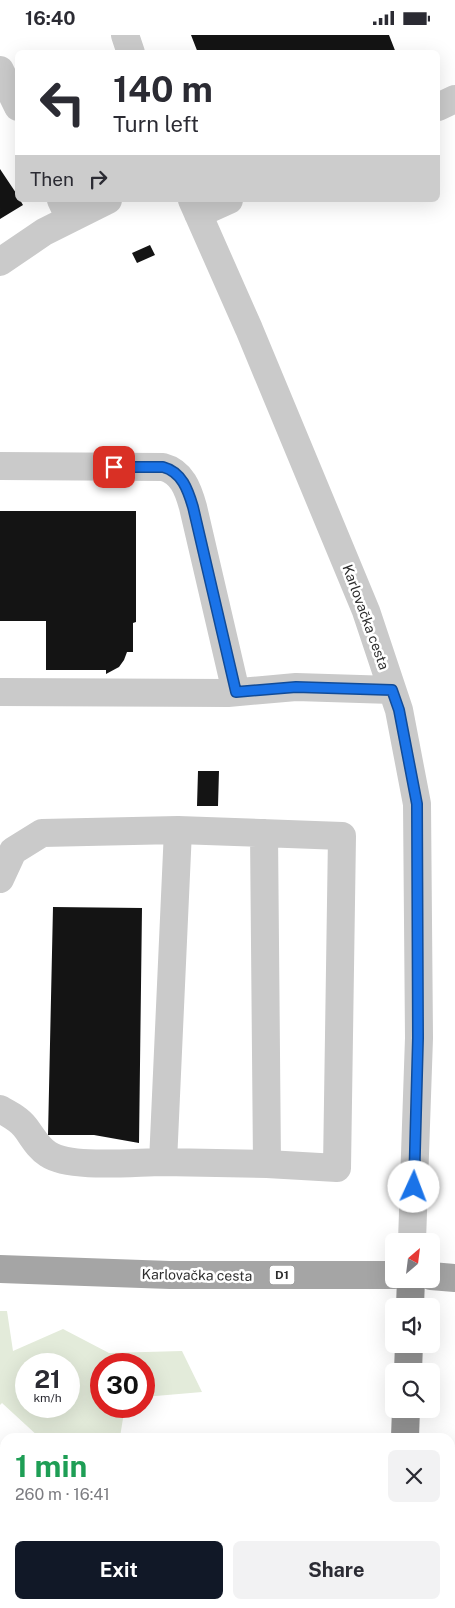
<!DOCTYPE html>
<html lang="en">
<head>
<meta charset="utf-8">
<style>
	body { margin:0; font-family:"Public Sans",sans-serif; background:#f2f2f3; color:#2b2b33; height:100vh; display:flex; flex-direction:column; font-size:19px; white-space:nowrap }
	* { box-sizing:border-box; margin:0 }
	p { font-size:16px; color:#7c7c81 }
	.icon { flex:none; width:28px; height:28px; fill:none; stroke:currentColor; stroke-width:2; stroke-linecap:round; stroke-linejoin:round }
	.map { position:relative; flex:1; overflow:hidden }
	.sheet { position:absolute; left:0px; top:1398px; width:455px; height:176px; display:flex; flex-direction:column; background:#fff; border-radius:15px 15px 0 0; box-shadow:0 5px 20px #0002 }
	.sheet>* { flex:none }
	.top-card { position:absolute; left:15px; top:15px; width:425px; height:152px; border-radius:8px; box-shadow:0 5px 20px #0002; background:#fff; color:#2b2b33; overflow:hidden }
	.needle { width:32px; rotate:28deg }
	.tools { position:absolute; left:385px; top:1198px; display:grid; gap:10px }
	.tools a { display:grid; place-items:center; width:55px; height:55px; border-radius:8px; background:#fff; box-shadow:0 5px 20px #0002; font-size:25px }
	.speed { position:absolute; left:15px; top:1318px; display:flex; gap:10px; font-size:25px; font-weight:700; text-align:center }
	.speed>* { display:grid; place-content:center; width:65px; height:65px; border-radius:50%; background:#fff; box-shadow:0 5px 20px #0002; line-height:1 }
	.speed small { font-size:12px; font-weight:400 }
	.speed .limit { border:8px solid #d22; background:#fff; color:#111 }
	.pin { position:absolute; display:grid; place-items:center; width:42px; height:42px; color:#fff; margin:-21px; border-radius:10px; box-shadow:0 2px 8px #0006 }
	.me { position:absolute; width:55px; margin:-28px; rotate:2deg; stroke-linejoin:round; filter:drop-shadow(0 0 4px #0008) }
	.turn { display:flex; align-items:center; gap:18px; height:105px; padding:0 15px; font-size:22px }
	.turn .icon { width:65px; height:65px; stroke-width:2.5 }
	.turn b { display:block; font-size:35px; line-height:42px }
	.then { display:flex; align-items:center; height:48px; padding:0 15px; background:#0003; gap:10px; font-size:19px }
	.round { display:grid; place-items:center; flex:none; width:52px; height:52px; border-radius:8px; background:#f2f2f3 }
	.summary { display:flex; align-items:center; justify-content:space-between; height:85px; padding:0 15px }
	h1 { font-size:30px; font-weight:700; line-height:38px; color:#1e9e55 }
	.primary-button { display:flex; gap:10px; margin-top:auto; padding:10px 15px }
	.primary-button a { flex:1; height:58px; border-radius:8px; background:#111827; color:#fff; font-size:20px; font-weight:700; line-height:58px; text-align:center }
	.primary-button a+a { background:#f2f2f3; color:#2b2b33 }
	.status { display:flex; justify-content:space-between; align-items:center; height:35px; padding:0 25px; background:#fff; direction:ltr }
	.status svg { height:14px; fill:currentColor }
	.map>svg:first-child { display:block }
</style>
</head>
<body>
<div class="status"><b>16:40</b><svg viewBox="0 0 49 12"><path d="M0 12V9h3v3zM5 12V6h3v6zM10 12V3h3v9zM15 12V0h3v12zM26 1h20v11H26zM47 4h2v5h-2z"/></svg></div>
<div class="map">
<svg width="455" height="1573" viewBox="0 0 455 1573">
	<rect width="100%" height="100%" fill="#fff"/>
	<!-- green -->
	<path fill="#e3ebda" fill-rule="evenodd" d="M0 1276H7L13 1316 63 1294 109 1318 182 1316 202 1357 144 1362V1329H101V1371H125L120 1402H39L2 1368 0 1370ZM26 1329H69V1371H26Z"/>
	<!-- building -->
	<path fill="#141414" d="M191 0H389L396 18H198Z
		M0 134 18 161V165H20L23 170 0 184Z
		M150 210 155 220 137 228 132 218Z
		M0 476H136V587L133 588V617H127L124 625 119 632 106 639V635H46V586H0Z
		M198 736H219L218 771H197Z
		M53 872 142 873 139 1108 94 1100H48Z"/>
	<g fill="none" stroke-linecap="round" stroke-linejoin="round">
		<!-- minor -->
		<path stroke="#cacaca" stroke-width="28" d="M125 0 131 18
			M0 35 18 72
			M438 72 455 64
			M192 165 249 294 366 576 399 675 417 769 419 1003 412 1206
			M198 179 229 165
			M70 184 108 165
			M0 227 44 197 70 184 61 165
			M0 431 163 432C182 437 188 454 193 472L236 657
			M0 657 228 658 296 652 392 655
			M264 798 267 1129
			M0 844 13 816 42 798 178 795 163 1127C134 1127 70 1134 48 1119 38 1113 32 1101 25 1092 19 1084 9 1079 0 1074
			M163 1127 267 1129 337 1133 342 801 178 795"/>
		<!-- major -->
		<path stroke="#a5a5a5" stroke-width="28" d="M0 1234 170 1240H394
			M431 1241 455 1243"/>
		<!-- highway -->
		<path stroke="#949494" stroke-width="28" d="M410 1271 411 1244
			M408 1336 409 1309
			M405 1402 406 1374
			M398 1573V1569"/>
	</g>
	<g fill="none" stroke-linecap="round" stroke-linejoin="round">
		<!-- route casing -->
		<g stroke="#114b97" stroke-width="12">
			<path id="route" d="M114 432H163C182 437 188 455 193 472L236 657 296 652 392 655 399 675 417 769 418 1003 414 1152"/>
		</g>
		<!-- route -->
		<use href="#route" stroke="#1a73e8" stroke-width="9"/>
	</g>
	<g text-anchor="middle" stroke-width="5" stroke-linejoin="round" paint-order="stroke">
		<!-- shield labels -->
		<rect fill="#fff" stroke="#6c6c6c" stroke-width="1" x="269.5" y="1230.5" width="25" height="19" rx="4"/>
		<g font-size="12" font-weight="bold" fill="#2d2d2d">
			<text x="282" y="1244">D1</text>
		</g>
		<!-- street labels -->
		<g font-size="14" fill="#2d2d2d" stroke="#fff">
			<text transform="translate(366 582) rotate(70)" y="5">Karlovačka cesta</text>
			<text transform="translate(197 1240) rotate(1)" y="5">Karlovačka cesta</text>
		</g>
	</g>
</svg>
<div class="tools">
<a><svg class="needle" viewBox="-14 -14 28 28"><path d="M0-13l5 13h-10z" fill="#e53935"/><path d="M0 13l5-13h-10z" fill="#7c7c81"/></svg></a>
<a><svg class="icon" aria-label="sound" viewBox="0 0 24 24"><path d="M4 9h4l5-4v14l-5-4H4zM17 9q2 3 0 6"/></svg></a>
<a><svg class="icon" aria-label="search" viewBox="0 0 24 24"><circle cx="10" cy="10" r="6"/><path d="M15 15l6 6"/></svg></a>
</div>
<div class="speed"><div>21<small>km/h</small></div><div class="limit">30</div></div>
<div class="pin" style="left:114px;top:432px;background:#d93025"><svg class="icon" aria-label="arrive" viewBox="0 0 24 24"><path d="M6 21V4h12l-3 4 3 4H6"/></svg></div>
<svg class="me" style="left:414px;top:1152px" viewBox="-20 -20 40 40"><circle r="19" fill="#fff"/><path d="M0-13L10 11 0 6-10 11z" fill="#1a73e8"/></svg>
<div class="top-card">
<div class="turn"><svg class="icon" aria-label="left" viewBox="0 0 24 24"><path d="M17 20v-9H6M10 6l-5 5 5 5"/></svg><div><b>140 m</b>Turn left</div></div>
<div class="then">Then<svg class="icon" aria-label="right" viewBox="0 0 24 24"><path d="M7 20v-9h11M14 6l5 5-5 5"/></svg></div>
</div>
<section class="sheet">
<div class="summary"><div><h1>1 min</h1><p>260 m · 16:41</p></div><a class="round"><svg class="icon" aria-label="close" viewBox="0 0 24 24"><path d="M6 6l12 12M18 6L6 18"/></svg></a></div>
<div class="primary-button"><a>Exit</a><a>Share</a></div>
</section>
</div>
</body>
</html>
